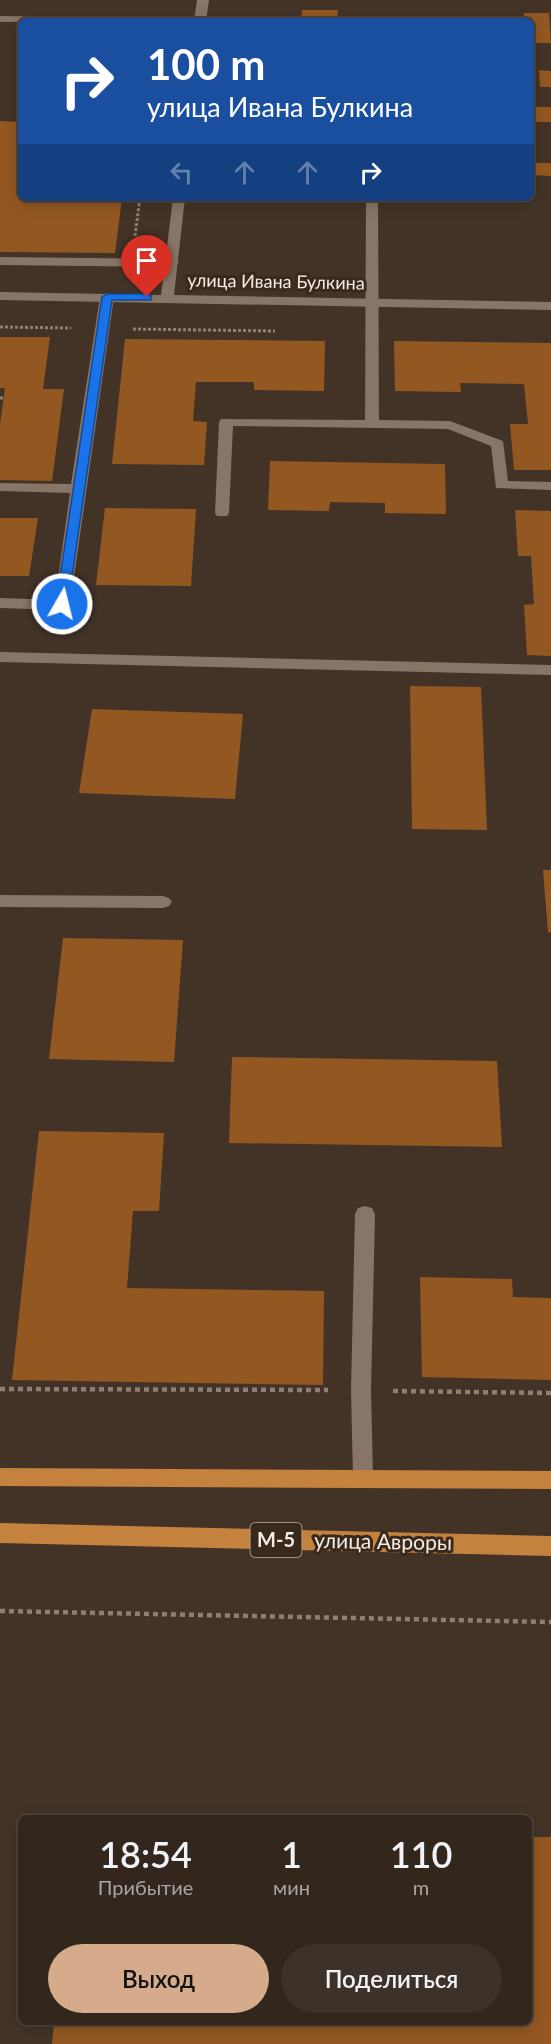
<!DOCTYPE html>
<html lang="ru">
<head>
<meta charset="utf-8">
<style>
	body { margin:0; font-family:Lato,sans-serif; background:#3d322a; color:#f1f3f6; height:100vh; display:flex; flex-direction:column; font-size:22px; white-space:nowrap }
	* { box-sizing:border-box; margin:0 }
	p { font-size:20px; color:#a8a5a4 }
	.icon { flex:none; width:33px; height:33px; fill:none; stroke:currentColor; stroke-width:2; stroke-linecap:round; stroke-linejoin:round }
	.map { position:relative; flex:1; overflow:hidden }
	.drawer { position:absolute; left:18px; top:1815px; width:514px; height:210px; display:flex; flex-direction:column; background:#32261d; border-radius:9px; box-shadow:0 3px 15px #0003,0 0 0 2px #4d433b }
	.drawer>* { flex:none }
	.hud { position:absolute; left:18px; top:18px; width:516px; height:183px; border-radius:9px; box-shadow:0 3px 15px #0003,0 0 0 2px #4d433b; background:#1a4fa0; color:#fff; overflow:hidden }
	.pin { position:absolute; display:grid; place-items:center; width:51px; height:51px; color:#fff; margin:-62px -26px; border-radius:50% 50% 50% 0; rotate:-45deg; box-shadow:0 0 6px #0007 }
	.pin .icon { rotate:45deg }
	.me { position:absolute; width:66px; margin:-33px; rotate:8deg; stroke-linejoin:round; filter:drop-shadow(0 0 4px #0008) }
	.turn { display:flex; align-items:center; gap:21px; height:126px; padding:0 30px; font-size:27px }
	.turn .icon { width:78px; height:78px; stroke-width:2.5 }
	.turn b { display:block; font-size:42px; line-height:51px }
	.lanes { display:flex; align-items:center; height:57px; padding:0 30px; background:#0003; justify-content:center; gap:30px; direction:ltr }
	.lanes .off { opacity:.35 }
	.eta { display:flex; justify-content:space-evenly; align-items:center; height:102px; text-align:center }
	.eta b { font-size:36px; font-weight:600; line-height:42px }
	.button { display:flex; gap:12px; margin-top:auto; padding:12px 30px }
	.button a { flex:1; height:69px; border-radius:36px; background:#d6ab8b; color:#111; font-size:24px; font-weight:600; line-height:69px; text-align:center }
	.button a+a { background:#3d322a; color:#f1f3f6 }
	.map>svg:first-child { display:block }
</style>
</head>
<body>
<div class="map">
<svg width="551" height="2044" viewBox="0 0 551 2044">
	<rect width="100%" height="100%" fill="#433327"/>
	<!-- building -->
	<path fill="#935821" d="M302 10H338L337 21H301Z
		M524 13H549L551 43H531V21H524Z
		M539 70 551 71V87H540Z
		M531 107H551V122H531Z
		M0 121 21 122V198H122L115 253 0 252Z
		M531 163H551V176L531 175Z
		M0 337H50L43 389H64L52 481 0 480V424L5 388H0Z
		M125 339 325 341 324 391 254 390V382H196L193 421 207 422 204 465 112 464Z
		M394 341 551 343V470H514L510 424H528L524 384 460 383 461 392 395 391Z
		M270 461 445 464 446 514 385 513V503L330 502 329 511 268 510Z
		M105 508 196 509 191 586 96 585Z
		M515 510 551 511V656L527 655 524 605 534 604 531 556H518Z
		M0 518H38L29 576H0Z
		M410 686 481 687 487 830 412 829Z
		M92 709 243 714 235 799 79 793Z
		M543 870H551V933L548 932Z
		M63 938 183 940 174 1062 49 1059Z
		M232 1057 497 1061 502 1147 229 1143Z
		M39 1131 164 1133 159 1211H133L127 1288 324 1291 323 1385 12 1380Z
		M420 1277 512 1279 513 1297 551 1298V1380L422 1377Z
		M530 1837H551V2044H52L54 2022H530Z"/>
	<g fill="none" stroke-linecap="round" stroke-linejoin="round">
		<!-- path-far1 -->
		<path stroke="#8d7f75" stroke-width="3" stroke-dasharray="3 2" stroke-linecap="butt" d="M135 236 140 198
			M0 327 71 328
			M133 329 275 331
			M0 398H4"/>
		<!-- path -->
		<path stroke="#8d7f75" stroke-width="4.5" stroke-dasharray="5 4" stroke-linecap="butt" d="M0 1389 328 1390
			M393 1391 551 1393
			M0 1611 551 1622"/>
		<!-- lane -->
		<path fill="#877567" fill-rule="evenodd" d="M0 16 144 18 150 21 0 22Z
			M366 198H378L379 420 450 421 503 441 508 481 551 482V490L496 488 491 446 448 429 233 426 229 513 227 516H217L215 513 219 422 221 419 365 420Z
			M0 257 172 259 179 263 172 267 0 265Z
			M107 293 114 297 70 605 62 610 0 608V598L55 600 70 493 0 491V483L71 484 100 297Z
			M0 652 551 665V675L0 662Z
			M0 895 163 896 169 898 172 902 169 906 163 908 0 907Z
			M365 1206 372 1208 375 1214 371 1390 373 1478 370 1485 363 1487 356 1485 353 1478 351 1390 355 1214 358 1208Z"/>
		<!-- street -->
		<path fill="#877567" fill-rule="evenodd" d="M197 0H209L206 21H194Z
			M173 198H185L174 295 551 302V310L0 300V292L161 295Z"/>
		<!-- primary -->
		<path fill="#c5813e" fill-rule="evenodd" d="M0 1468 551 1471V1489L0 1486Z
			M0 1523 551 1536V1556L0 1543Z"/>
	</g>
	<!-- route -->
	<path fill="#1a73e8" stroke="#114b97" stroke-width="1.5" d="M147 294 151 295V300H112L68 604 62 608 58 607 56 604 102 297 107 294Z"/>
	<g text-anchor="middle" stroke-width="6" stroke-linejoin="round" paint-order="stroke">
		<!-- far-street labels -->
		<g font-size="18" fill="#f6ebe4" stroke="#38291d">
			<text transform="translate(276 282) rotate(1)" y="6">улица Ивана Булкина</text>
		</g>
		<!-- shield labels -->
		<rect fill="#38291d" stroke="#bdb1a8" stroke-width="1.5" x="250.5" y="1523" width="51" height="34" rx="4.5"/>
		<g font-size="20" font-weight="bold" fill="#f6ebe4">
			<text x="276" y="1547">М-5</text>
		</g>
		<!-- street labels -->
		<g font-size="21" fill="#f6ebe4" stroke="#38291d">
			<text transform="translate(383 1542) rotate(1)" y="7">улица Авроры</text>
		</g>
	</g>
</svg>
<div class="pin" style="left:147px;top:297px;background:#d93025"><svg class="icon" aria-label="arrive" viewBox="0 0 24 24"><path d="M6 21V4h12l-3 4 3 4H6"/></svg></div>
<svg class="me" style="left:62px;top:604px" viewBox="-20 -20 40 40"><circle r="17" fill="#1a73e8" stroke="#fff" stroke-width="3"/><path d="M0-11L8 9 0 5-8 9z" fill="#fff"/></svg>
<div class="hud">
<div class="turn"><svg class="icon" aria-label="right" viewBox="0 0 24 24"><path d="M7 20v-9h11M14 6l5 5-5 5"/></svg><div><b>100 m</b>улица Ивана Булкина</div></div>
<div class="lanes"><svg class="icon off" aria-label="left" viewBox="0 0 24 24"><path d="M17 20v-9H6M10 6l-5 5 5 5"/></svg><svg class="icon off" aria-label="ahead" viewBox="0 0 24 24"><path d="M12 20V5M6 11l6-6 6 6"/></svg><svg class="icon off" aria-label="ahead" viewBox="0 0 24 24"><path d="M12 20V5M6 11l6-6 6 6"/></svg><svg class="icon" aria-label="right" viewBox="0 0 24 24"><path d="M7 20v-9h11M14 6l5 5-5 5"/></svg></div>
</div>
<section class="drawer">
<div class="eta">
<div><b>18:54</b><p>Прибытие</p></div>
<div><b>1</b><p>мин</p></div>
<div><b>110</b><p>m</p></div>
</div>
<div class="button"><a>Выход</a><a>Поделиться</a></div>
</section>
</div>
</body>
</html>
